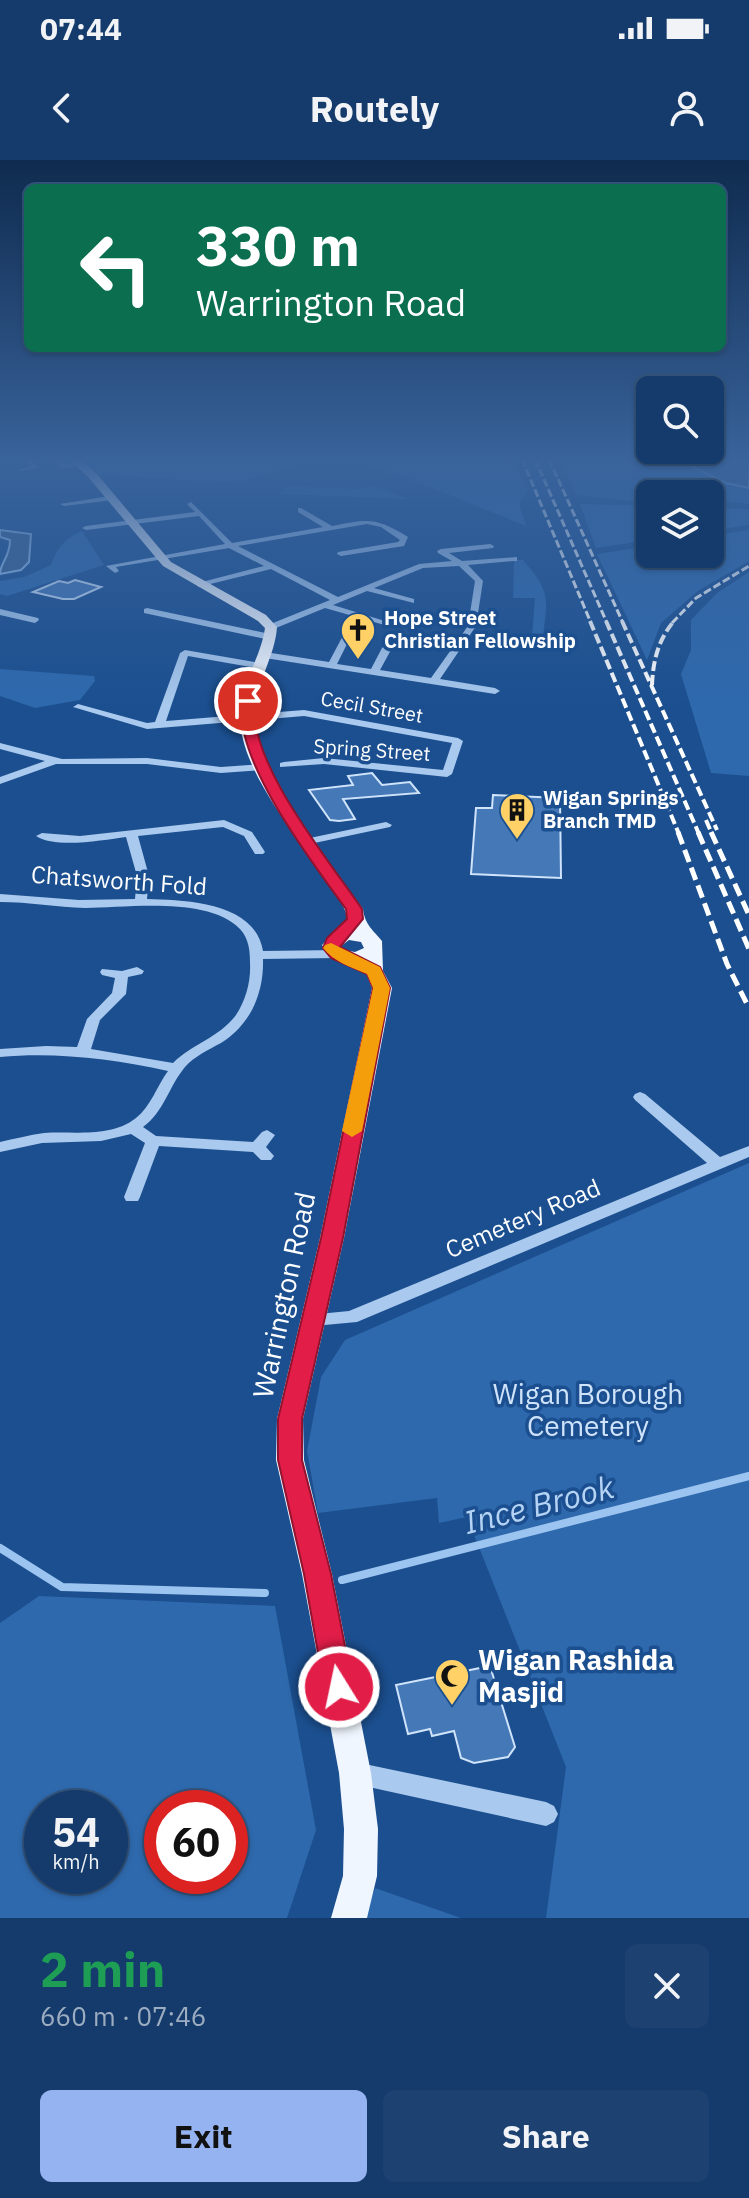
<!DOCTYPE html>
<html lang="en">
<head>
<meta charset="utf-8">
<style>
	body { margin:0; font-family:"IBM Plex Sans",sans-serif; background:#1d4271; color:#f1f3f6; height:100vh; display:flex; flex-direction:column; font-size:30px; white-space:nowrap }
	* { box-sizing:border-box; margin:0 }
	p { font-size:26px; color:#9dadc1 }
	.icon { flex:none; width:44px; height:44px; fill:none; stroke:currentColor; stroke-width:2; stroke-linecap:round; stroke-linejoin:round }
	.map { position:relative; height:1758px; overflow:hidden }
	.panel { display:flex; flex-direction:column; background:#143b6b; flex:1 }
	.panel>* { flex:none }
	.hud { position:absolute; left:24px; top:24px; width:702px; height:168px; border-radius:12px; box-shadow:0 2px 6px #0004,0 0 0 2px #33557e; background:#0b6e4f; color:#fff; overflow:hidden }
	.controls { position:absolute; left:636px; top:216px; display:grid; gap:16px }
	.controls a { display:grid; place-items:center; width:88px; height:88px; border-radius:12px; background:#143b6b; box-shadow:0 2px 6px #0004,0 0 0 2px #33557e; font-size:40px }
	.speed { position:absolute; left:24px; top:1630px; display:flex; gap:16px; font-size:40px; font-weight:700; text-align:center }
	.speed>* { display:grid; place-content:center; width:104px; height:104px; border-radius:50%; background:#143b6b; box-shadow:0 2px 6px #0004,0 0 0 2px #33557e; line-height:1 }
	.speed small { font-size:20px; font-weight:400 }
	.speed .limit { border:12px solid #d22; background:#fff; color:#111 }
	.pin { position:absolute; display:grid; place-items:center; width:68px; height:68px; color:#fff; margin:-34px; border:4px solid #fff; border-radius:50%; box-shadow:0 2px 8px #0007 }
	.me { position:absolute; width:88px; margin:-44px; rotate:350deg; stroke-linejoin:round; filter:drop-shadow(0 0 6px #0008) }
	.turn { display:flex; align-items:center; gap:28px; height:168px; padding:0 40px; font-size:36px }
	.turn .icon { width:104px; height:104px; stroke-width:2.5 }
	.turn b { display:block; font-size:56px; line-height:68px }
	.round { display:grid; place-items:center; flex:none; width:84px; height:84px; border-radius:12px; background:#1d4271 }
	.head { display:flex; align-items:center; justify-content:space-between; height:136px; padding:0 40px }
	h1 { font-size:48px; font-weight:800; line-height:60px; color:#1e9e55 }
	.button { display:flex; gap:16px; margin-top:auto; padding:16px 40px }
	.button a { flex:1; height:92px; border-radius:12px; background:#95b2f1; color:#111; font-size:32px; font-weight:800; line-height:92px; text-align:center }
	.button a+a { background:#1d4271; color:#f1f3f6 }
	.status { display:flex; justify-content:space-between; align-items:center; height:56px; padding:0 40px; background:#143b6b; direction:ltr }
	.status svg { height:22px; fill:currentColor }
	header { display:flex; justify-content:space-between; align-items:center; height:104px; padding:0 40px; background:#143b6b; font-size:36px; font-weight:800 }
	.map>svg:first-child { display:block }
</style>
</head>
<body>
<div class="status"><b>07:44</b><svg viewBox="0 0 49 12"><path d="M0 12V9h3v3zM5 12V6h3v6zM10 12V3h3v9zM15 12V0h3v12zM26 1h20v11H26zM47 4h2v5h-2z"/></svg></div>
<header><svg class="icon" aria-label="back" viewBox="0 0 24 24"><path d="M15 5l-7 7 7 7"/></svg>Routely<svg class="icon" aria-label="person" viewBox="0 0 24 24"><circle cx="12" cy="8" r="4"/><path d="M4 21q1-7 8-7t8 7"/></svg></header>
<div class="map">
<svg width="749" height="1758" viewBox="0 0 749 1758">
	<rect width="100%" height="100%" fill="#1b4f8f"/>
	<!-- green -->
	<path fill="#2e69ad" fill-rule="evenodd" d="M80 299H305L308 300 246 320 224 322 99 315Z
		M349 299H513L528 331 519 342 526 366 408 318Z
		M559 299H749V344L710 339V334H650V343L577 335Z
		M287 326 358 329 374 326 409 339 280 334Z
		M580 344 650 346V380L596 388Z
		M710 348 749 349V365L710 371Z
		M749 370V401L698 431 661 463 647 500 597 394 650 386V394H710V376Z
		M82 371 104 405 7 436 0 434V421L24 417 51 405C57 388 65 378 82 371Z
		M514 400H523C550 431 548 437 543 476H532L535 438H513Z
		M749 412V616L711 613 681 514 691 490V460L717 433Z
		M0 509 94 516 95 521 80 540 35 548 0 536Z
		M749 1003V1758H546L566 1607 467 1357 439 1363 437 1338 318 1353 307 1291 321 1217 345 1180Z
		M39 1436 275 1446 316 1670 287 1758H0V1463ZM42 1648H110V1716H42ZM162 1648H230V1716H162Z
		M375 1728 461 1758H365Z"/>
	<!-- water -->
	<path fill="#3c6290" stroke="#9cc4f0" stroke-width="2" d="M676 299 749 302V328L726 323Z
		M0 370 31 374 29 402 21 410 0 414C0 402 10 398 10 380L0 377Z"/>
	<g fill="none" stroke-linecap="round" stroke-linejoin="round">
		<!-- stream -->
		<path stroke="#9cc4f0" stroke-width="8" d="M0 1388 62 1427 265 1433
			M342 1420 749 1316"/>
	</g>
	<!-- building -->
	<path fill="#4478b7" stroke="#cfe3fa" stroke-width="2" d="M75 420 101 427 74 439H63L33 432 59 421 68 423Z
		M372 613 382 625 410 622 419 633 343 639 355 659 339 661 330 660 309 630 353 625 348 616Z
		M493 635 560 638 561 718 471 714 476 648H492Z
		M490 1506 515 1587 508 1597 474 1603 461 1598 454 1571 432 1576 430 1569 408 1574 396 1525Z"/>
	<g fill="none" stroke-linecap="round" stroke-linejoin="round">
		<!-- minor -->
		<path fill="#a9c9ee" fill-rule="evenodd" d="M23 299H30L39 308 21 311V309L31 307Z
			M50 299H57L64 304 82 303 85 305 62 308Z
			M110 336 114 338 113 340 64 346 60 344Z
			M191 342 232 383 323 367 298 352V348H301L332 366C369 359 375 357 408 377L404 386 341 396 337 394 338 392 398 382 400 380 381 367 367 364 238 386 338 437 419 404 452 401 438 393 437 391 441 389 490 384 494 386 493 388 449 393 462 401 517 397V401H514L468 405 483 421 476 466 440 519 495 528 500 531 495 534 265 498 260 495 265 492 329 502 347 468 351 465 355 468 337 504 371 509 382 488 387 485 392 488 380 510 431 518 468 466 475 421 459 406 423 408 374 428 414 439V443L367 431 333 445 388 462V466L325 448 271 470 268 469V465L330 440 271 409 198 427V423L264 406 229 388 116 407 119 411 115 413 106 406 225 384 199 356 86 370 82 368 86 366 195 352 187 344Z
			M147 448 270 474 275 477 270 480 144 453V449Z
			M0 449 38 458 39 460 35 463 0 455Z
			M185 490 261 503 266 506 261 509 188 496 166 561 304 550 458 578 463 581 452 614 447 617 324 604 280 607V603L284 602 324 598 443 610 452 583 304 556 147 569 73 547 78 544 147 563 155 562 180 493Z
			M0 583 62 599 147 598 221 607 263 604 268 607 263 610 221 613 147 604H56L0 624V617L45 601 0 589Z
			M224 660 252 672 265 692 263 694H255L244 676 223 667 138 676 149 716 147 739C186 740 255 742 263 791L337 790 343 794 337 798 263 799C264 833 251 864 221 883 208 890 195 896 185 907 169 926 164 952 143 967L156 976 253 982 262 972 267 970 275 975 266 987 274 996 271 1000H261L253 992 159 986 140 1037 138 1041H126L124 1037 145 983 131 974 101 981 42 983 0 992V982C14 979 29 975 44 973 74 971 111 978 136 958 151 946 157 926 168 911 112 899 57 892 0 897V889L46 886 77 887 87 859 112 833 115 818 102 815 100 812 102 809 122 811 137 807 144 811 142 814 128 817 126 834 100 860 91 889 173 903C192 884 220 877 236 855 246 840 251 821 250 803 250 791 249 779 240 769 208 736 127 748 85 748 57 747 29 742 0 742V734L79 740 135 739 137 716 126 677C103 680 56 689 36 676L42 673 80 676Z
			M386 662 392 665 390 667 305 685 299 682 305 679Z
			M640 932 645 934 720 997 749 986V997L357 1162 314 1166 308 1165 305 1160 308 1155 349 1151 707 1003 635 940 633 937 635 934Z
			M355 1602 546 1642 554 1646 558 1654 554 1662 546 1666 355 1624 347 1621 343 1613 347 1605Z"/>
		<!-- major -->
		<path fill="#f0f6ff" fill-rule="evenodd" d="M69 299H80L97 314 171 402 266 455 277 467C275 496 257 521 255 550 251 607 330 703 363 749 365 765 373 770 382 781L383 811 392 828 344 1078 303 1259 304 1300 332 1414 371 1613 378 1669 377 1716 367 1758H331L343 1716 344 1669 339 1613 302 1414 276 1300 277 1259 320 1078 372 828 365 811 364 801 350 803 330 798 322 785 334 773 352 769C347 761 347 753 343 746 314 693 236 615 240 551 242 522 261 497 265 468L258 461 163 406 89 318ZM349 780 361 782 364 788 355 792 344 790 341 786Z"/>
		<!-- rail-far2 -->
		<path stroke="#fff" stroke-width="3" stroke-dasharray="8 3" stroke-linecap="butt" d="M522 299 591 463
			M535 299 607 463
			M549 299 623 463
			M672 463 696 438 749 406"/>
		<!-- rail-far1 -->
		<path stroke="#fff" stroke-width="4" stroke-dasharray="10 4" stroke-linecap="butt" d="M590 461 679 674
			M606 461 699 674
			M622 461 717 670
			M652 525C653 501 658 480 674 461
			M706 660 712 674"/>
		<!-- rail -->
		<path stroke="#fff" stroke-width="5" stroke-dasharray="13 6" stroke-linecap="butt" d="M678 672 727 804 749 848
			M698 672 749 789
			M711 672 749 755"/>
	</g>
	<!-- sky -->
	<linearGradient id="sky" x2="0" y2="1"><stop stop-color="#0f2b4f"/><stop offset="0.55" stop-color="#39639b"/><stop offset="1" stop-color="#39639b" stop-opacity="0"/></linearGradient>
	<rect width="749" height="545" fill="url(#sky)"/>
	<!-- route -->
	<path fill="#e11d48" stroke="#92132f" stroke-width="2" d="M248 537 255 541C247 602 328 699 362 749L363 759 340 787 380 807 390 828 343 1078 302 1259V1300L331 1414 353 1527 349 1537 339 1541 328 1537 324 1527 304 1414 278 1300V1259L321 1078 373 828 367 814 331 798 323 788 327 778 347 759 346 749C312 702 233 600 242 541Z"/>
	<!-- slow -->
	<path fill="#f59e0b" d="M331 783 380 807 390 828 362 971 352 977 342 971 373 828 367 814C351 807 334 802 323 788L325 785Z"/>
	<!-- icons -->
	<defs>
		<g id="church-pin" transform="scale(1.8)"><path d="M0 17L-7.5 6A9.5 9.5 0 1 1 7.5 6Z" fill="#ffd166" stroke="#1b4f8f"/><path d="M-1.2-6h2.4v3.5h3.3v2.4h-3.3V6h-2.4V-.1h-3.3v-2.4h3.3Z" fill="#111"/></g>
		<g id="building-pin" transform="scale(1.8)"><path d="M0 17L-7.5 6A9.5 9.5 0 1 1 7.5 6Z" fill="#ffd166" stroke="#1b4f8f"/><path d="M-4-6H4V6H1V3H-1V6H-4ZM-2.5-4.3h1.7v1.8h-1.7ZM.8-4.3h1.7v1.8H.8ZM-2.5-1h1.7V.8h-1.7ZM.8-1h1.7V.8H.8Z" fill="#111"/></g>
		<g id="mosque-pin" transform="scale(1.8)"><path d="M0 17L-7.5 6A9.5 9.5 0 1 1 7.5 6Z" fill="#ffd166" stroke="#1b4f8f"/><path d="M3.5-4.9A6 6 0 1 0 3.5 4.9A5 5 0 1 1 3.5-4.9Z" fill="#111"/></g>
	</defs>
	<g fill-rule="evenodd">
		<use href="#church-pin" x="358" y="470"/>
		<use href="#building-pin" x="517" y="650"/>
		<use href="#mosque-pin" x="452" y="1516"/>
	</g>
	<g text-anchor="middle" stroke-width="7" stroke-linejoin="round" paint-order="stroke">
		<!-- far-poi labels -->
		<g font-size="20" font-weight="bold" fill="#fff" stroke="#1b4f8f" text-anchor="start">
			<text x="384" y="465">Hope Street<tspan x="384" dy="23">Christian Fellowship</tspan></text>
			<text x="543" y="645">Wigan Springs<tspan x="543" dy="23">Branch TMD</tspan></text>
		</g>
		<!-- far-street labels -->
		<g font-size="20" fill="#fff" stroke="#1b4f8f">
			<text transform="translate(372 547) rotate(10)" y="7">Cecil Street</text>
			<text transform="translate(372 590) rotate(4)" y="7">Spring Street</text>
		</g>
		<!-- street labels -->
		<g font-size="24" fill="#fff" stroke="#1b4f8f">
			<text transform="translate(119 721) rotate(4)" y="8">Chatsworth Fold</text>
			<text transform="translate(523 1059) rotate(-23)" y="8">Cemetery Road</text>
		</g>
		<!-- near-street labels -->
		<g font-size="28" fill="#fff" stroke="#1b4f8f">
			<text transform="translate(284 1135) rotate(-78)" y="10">Warrington Road</text>
		</g>
		<!-- near-park labels -->
		<g font-size="28" fill="#cfe3fa" stroke="#1b4f8f">
			<text x="588" y="1244">Wigan Borough<tspan x="588" dy="32">Cemetery</tspan></text>
		</g>
		<!-- near-poi labels -->
		<g font-size="28" font-weight="bold" fill="#fff" stroke="#1b4f8f" text-anchor="start">
			<text x="478" y="1510">Wigan Rashida<tspan x="478" dy="32">Masjid</tspan></text>
		</g>
		<!-- near-water labels -->
		<g font-size="32" font-style="italic" fill="#b5d3f5" stroke="#1b4f8f">
			<text transform="translate(539 1345) rotate(-14)" y="11">Ince Brook</text>
		</g>
	</g>
</svg>
<div class="controls">
<a><svg class="icon" aria-label="search" viewBox="0 0 24 24"><circle cx="10" cy="10" r="6"/><path d="M15 15l6 6"/></svg></a>
<a><svg class="icon" aria-label="layers" viewBox="0 0 24 24"><path d="M12 4l9 5-9 5-9-5zM3 14l9 5 9-5"/></svg></a>
</div>
<div class="speed"><div>54<small>km/h</small></div><div class="limit">60</div></div>
<div class="pin" style="left:248px;top:541px;background:#d93025"><svg class="icon" aria-label="arrive" viewBox="0 0 24 24"><path d="M6 21V4h12l-3 4 3 4H6"/></svg></div>
<svg class="me" style="left:339px;top:1527px" viewBox="-20 -20 40 40"><circle r="17" fill="#e11d48" stroke="#fff" stroke-width="3"/><path d="M0-11L8 9 0 5-8 9z" fill="#fff"/></svg>
<div class="hud">
<div class="turn"><svg class="icon" aria-label="left" viewBox="0 0 24 24"><path d="M17 20v-9H6M10 6l-5 5 5 5"/></svg><div><b>330 m</b>Warrington Road</div></div>
</div>
</div>
<section class="panel">
<div class="head"><div><h1>2 min</h1><p>660 m · 07:46</p></div><a class="round"><svg class="icon" aria-label="close" viewBox="0 0 24 24"><path d="M6 6l12 12M18 6L6 18"/></svg></a></div>
<div class="button"><a>Exit</a><a>Share</a></div>
</section>
</body>
</html>
